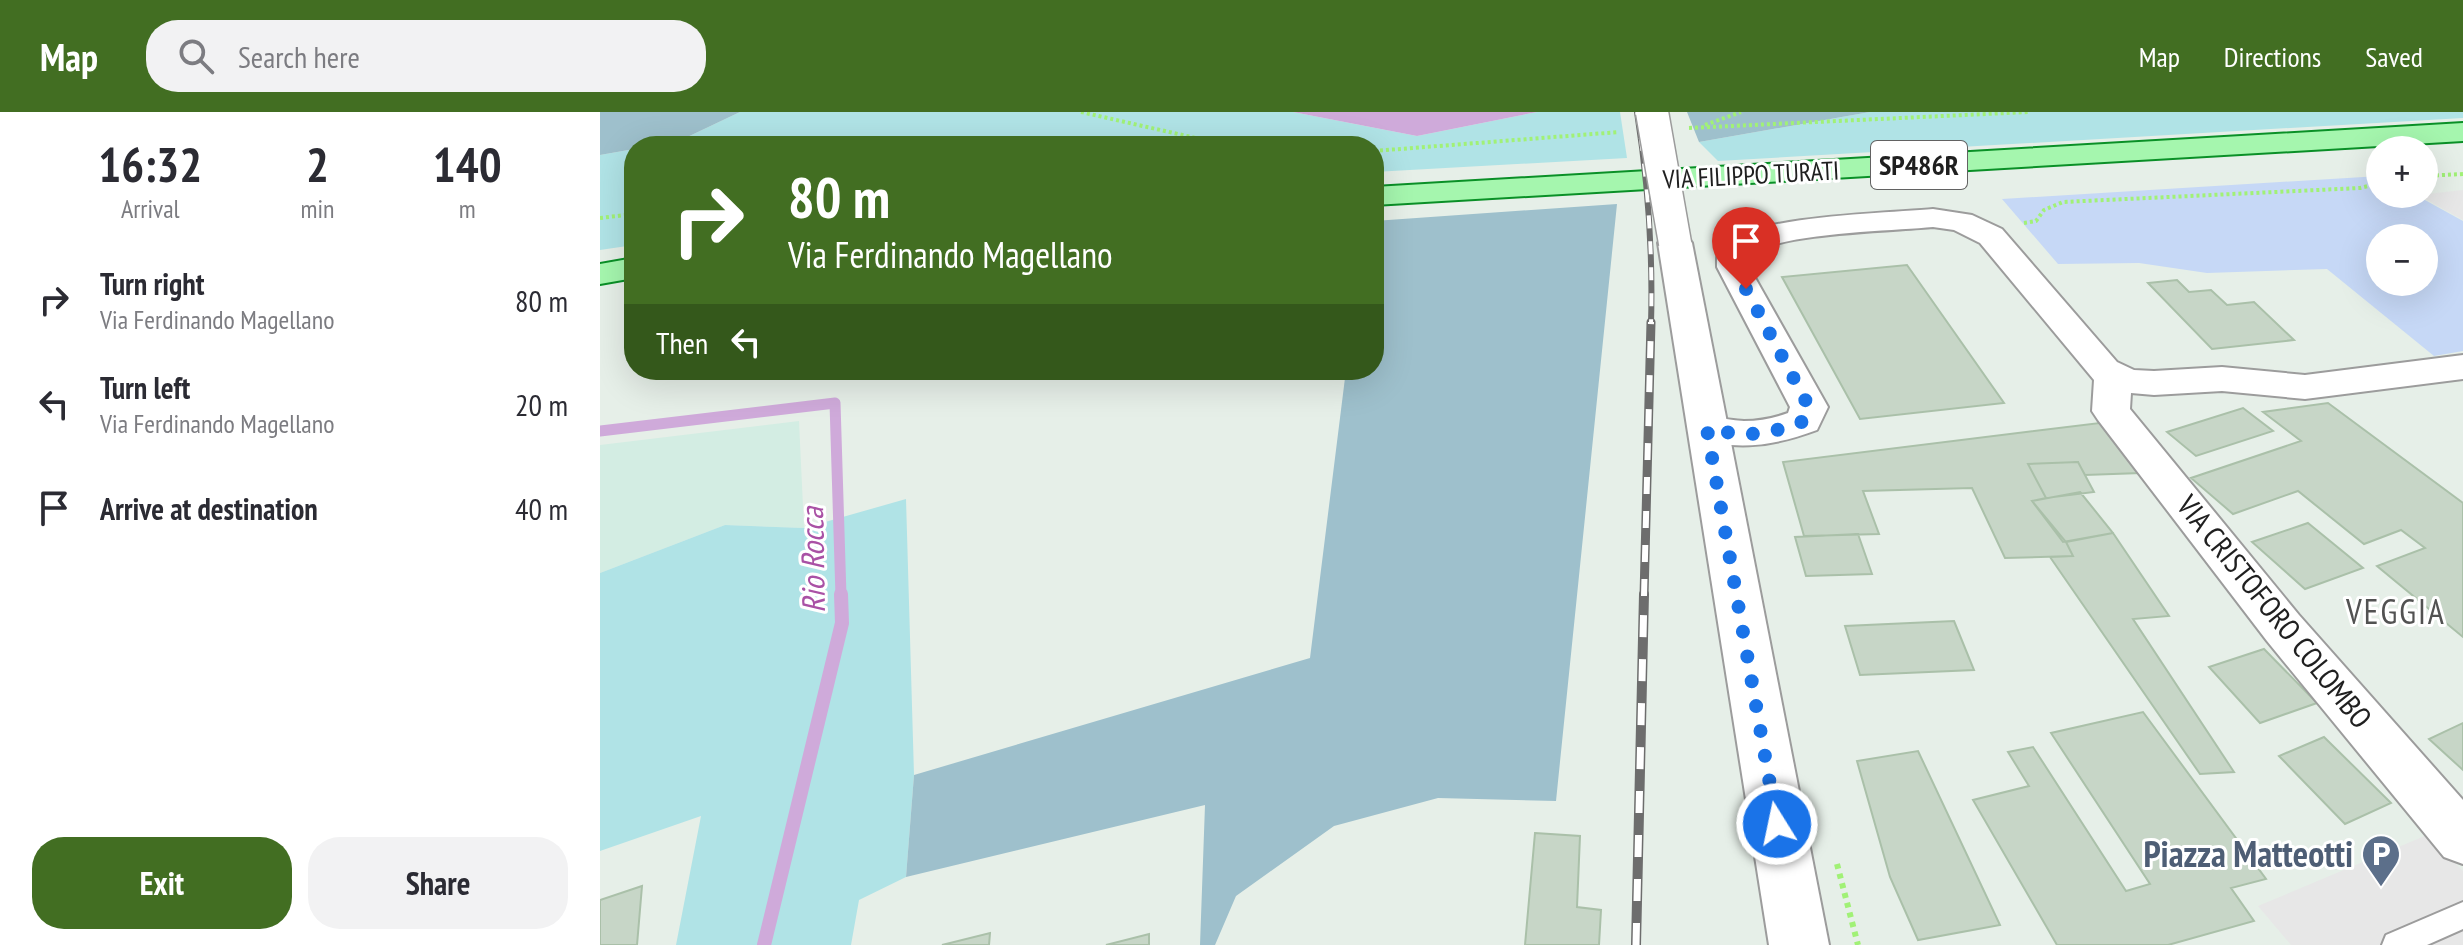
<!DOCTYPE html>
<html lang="en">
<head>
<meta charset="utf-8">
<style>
	body { margin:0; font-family:"PT Sans Narrow",sans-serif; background:#f2f2f3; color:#2b2b33; height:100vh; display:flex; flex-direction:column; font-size:30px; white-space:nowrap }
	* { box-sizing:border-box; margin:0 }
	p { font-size:26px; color:#7c7c81 }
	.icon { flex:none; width:44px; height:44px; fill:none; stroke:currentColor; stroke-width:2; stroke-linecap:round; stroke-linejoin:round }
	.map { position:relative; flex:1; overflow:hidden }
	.drawer { display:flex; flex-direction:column; background:#fff; width:600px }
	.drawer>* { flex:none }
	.guide { position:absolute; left:24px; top:24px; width:760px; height:244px; border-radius:32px; box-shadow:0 8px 32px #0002; background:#426e22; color:#fff; overflow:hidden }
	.tools { position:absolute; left:1766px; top:24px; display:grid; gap:16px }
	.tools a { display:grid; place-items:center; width:72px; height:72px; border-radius:50%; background:#fff; box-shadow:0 8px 32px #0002; font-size:40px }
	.pin { position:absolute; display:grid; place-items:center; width:68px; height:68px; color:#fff; margin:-82px -34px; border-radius:50% 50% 50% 0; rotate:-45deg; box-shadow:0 0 8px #0007 }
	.pin .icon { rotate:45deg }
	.me { position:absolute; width:88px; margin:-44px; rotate:350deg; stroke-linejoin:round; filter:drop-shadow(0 0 6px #0008) }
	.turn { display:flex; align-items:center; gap:28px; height:168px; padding:0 32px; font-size:36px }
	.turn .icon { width:104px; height:104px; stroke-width:2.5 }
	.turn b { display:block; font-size:56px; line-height:68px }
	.then { display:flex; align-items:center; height:76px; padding:0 32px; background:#0003; gap:16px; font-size:30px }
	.eta { display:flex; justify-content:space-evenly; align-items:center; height:136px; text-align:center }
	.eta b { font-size:48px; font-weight:600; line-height:56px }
	.primary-button { display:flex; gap:16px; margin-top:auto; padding:16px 32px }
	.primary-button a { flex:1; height:92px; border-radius:32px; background:#426e22; color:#fff; font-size:32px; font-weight:600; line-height:92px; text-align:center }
	.primary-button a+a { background:#f2f2f3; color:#2b2b33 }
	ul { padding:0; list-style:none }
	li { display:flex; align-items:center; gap:24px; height:104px; padding:0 32px }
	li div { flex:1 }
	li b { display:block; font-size:30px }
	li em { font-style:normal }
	header { display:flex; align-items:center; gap:48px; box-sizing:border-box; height:112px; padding:0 40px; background:#426e22; color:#fff }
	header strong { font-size:38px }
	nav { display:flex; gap:44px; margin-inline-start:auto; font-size:28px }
	.search { width:560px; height:72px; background:#f2f2f3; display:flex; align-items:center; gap:20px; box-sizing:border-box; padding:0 28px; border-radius:32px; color:#7c7c81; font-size:30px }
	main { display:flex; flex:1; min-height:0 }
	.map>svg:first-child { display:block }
</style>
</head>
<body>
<header>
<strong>Map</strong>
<div class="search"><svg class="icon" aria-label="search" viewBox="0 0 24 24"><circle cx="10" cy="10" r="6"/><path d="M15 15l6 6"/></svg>Search here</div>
<nav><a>Map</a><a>Directions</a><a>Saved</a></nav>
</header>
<main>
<section class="drawer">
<div class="eta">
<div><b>16:32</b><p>Arrival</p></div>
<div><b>2</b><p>min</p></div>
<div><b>140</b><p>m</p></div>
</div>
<ul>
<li><svg class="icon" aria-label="right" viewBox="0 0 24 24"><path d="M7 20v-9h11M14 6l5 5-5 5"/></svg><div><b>Turn right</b><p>Via Ferdinando Magellano</p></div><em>80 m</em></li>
<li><svg class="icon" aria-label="left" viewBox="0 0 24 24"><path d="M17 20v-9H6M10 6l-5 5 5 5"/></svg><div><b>Turn left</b><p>Via Ferdinando Magellano</p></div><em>20 m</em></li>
<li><svg class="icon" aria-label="arrive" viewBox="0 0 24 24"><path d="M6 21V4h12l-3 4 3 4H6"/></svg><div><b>Arrive at destination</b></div><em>40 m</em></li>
</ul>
<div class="primary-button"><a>Exit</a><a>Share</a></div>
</section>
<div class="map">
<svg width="1863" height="833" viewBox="0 0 1863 833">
	<rect width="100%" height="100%" fill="#e6efe8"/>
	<!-- farmland -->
	<path fill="#d3ede3" d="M199 309 204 416 125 413 0 461V333Z"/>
	<!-- grass -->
	<path fill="#b0e3e6" d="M140 0H693L817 24 937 0H1020L1027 46 774 60V34H48L81 28Z
		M1270 0H1863V6L1118 49 1099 30Z
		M34 37V133L0 138V43Z
		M306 387 314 663 306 765 259 788 251 833H76L101 704 0 739V461L125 413 204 416Z"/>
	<!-- forest -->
	<path fill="#9ec0cc" d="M0 0H140L81 28 34 34V37L0 43Z
		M1087 0H1270L1099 30Z
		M1017 92 956 689 838 686 734 714 636 784 615 833H600L605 693 306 765 314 663 710 546 746 258H774V109Z"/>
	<!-- park -->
	<path fill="#c6d8f6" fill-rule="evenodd" d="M1780 64V82H1814L1863 109V239L1834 244 1727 157 1607 161 1539 151 1458 152 1402 87ZM1780 126H1824V170H1780Z"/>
	<!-- parking -->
	<path fill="#e7e7e7" d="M1863 78V108L1818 83Z
		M1827 723 1863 759V833H1691L1658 794Z"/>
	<!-- water -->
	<path fill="#cfaada" d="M693 0H937L817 24Z"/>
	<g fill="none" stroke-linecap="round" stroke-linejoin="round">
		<!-- stream-far1 -->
		<path stroke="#cfaada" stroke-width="11" d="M0 319 235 291 241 484"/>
		<!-- stream -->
		<path stroke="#cfaada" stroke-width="14" d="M164 833 242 511 241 482"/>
	</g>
	<!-- building -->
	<path fill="#c7d6c7" stroke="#aac0a9" stroke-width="2" d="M1307 153 1404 291 1260 307 1182 165Z
		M1577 168 1589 180 1611 178 1627 193 1654 190 1694 228 1612 237 1548 171Z
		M1728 291 1863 391V525L1777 454 1825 436 1801 418 1764 432 1698 379 1633 402 1591 366 1701 329 1663 300Z
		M1643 296 1673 319 1596 344 1567 320Z
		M1508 310 1540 361 1485 363 1478 350 1428 352 1446 386 1432 389 1466 430 1473 444 1405 446 1372 376 1263 379 1279 422 1204 424 1183 350Z
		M1478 350 1494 380 1446 386 1428 352Z
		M1480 380 1513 421 1463 430 1432 389Z
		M1708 411 1763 456 1705 477 1652 430Z
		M1513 421 1569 504 1533 507 1634 660 1600 662 1450 445 1473 444 1466 430Z
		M1258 422 1272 462 1206 464 1195 425Z
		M1354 509 1374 558 1260 563 1245 514Z
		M1664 537 1717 591 1660 611 1609 555Z
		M1543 600 1666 767 1631 776 1654 809 1568 833H1457L1373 688 1429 674 1408 640 1433 635 1526 779 1550 772 1451 621Z
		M1863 611V658L1829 627Z
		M1724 625 1791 691 1745 712 1679 644Z
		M1318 639 1400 813 1318 828 1290 765 1257 649Z
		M935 721 980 724 977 795 1001 798 999 833H925Z
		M42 774 37 833H0V788Z
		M390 821 389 833H342Z
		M549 822V833H506Z"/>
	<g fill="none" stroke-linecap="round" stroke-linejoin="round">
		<!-- service casing -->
		<g stroke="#9c9c9c" stroke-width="4">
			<path id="service" d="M1863 790V817L1827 833H1782L1786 823Z"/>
		</g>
		<!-- minor casing -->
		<g stroke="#9c9c9c" stroke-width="4">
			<path id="minor" d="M1333 97 1372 103 1402 117 1517 250 1534 258 1554 259 1622 255 1705 263 1863 243V267L1705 287 1622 279 1554 283 1531 281 1530 297 1699 503 1863 688V752L1844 745 1667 529 1498 308 1492 299 1494 268 1380 131 1354 118 1333 115C1291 119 1179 121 1149 143V155L1228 295 1217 318C1174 334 1138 339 1093 326L1088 317 1093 308C1111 303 1126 308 1144 309 1160 309 1174 306 1188 301L1190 295 1117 155C1117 146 1116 139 1123 132 1154 104 1288 101 1333 97Z"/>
		</g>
		<!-- tertiary casing -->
		<g stroke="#9c9c9c" stroke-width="4">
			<path id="tertiary" d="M1075 121 1087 124 1092 131 1229 833H1169L1058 131 1063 124Z"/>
		</g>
		<!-- primary casing -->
		<g stroke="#0a9027" stroke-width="4">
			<path id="primary" d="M1863 11V29L774 93V75Z
				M34 146V166L0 172V152Z"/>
		</g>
		<!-- path-far1 -->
		<path stroke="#a1f176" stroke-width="4" stroke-dasharray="3 3" stroke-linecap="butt" d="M481 0 631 34
			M1105 13 1141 0
			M1089 16 1428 0
			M774 39 1019 20
			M1824 64 1863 62
			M0 106 34 102
			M1424 111 1436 109 1444 98 1463 90 1760 76 1780 71"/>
		<!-- path -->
		<path stroke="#a1f176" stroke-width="6" stroke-dasharray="5 5" stroke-linecap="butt" d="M1237 752 1258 833"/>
		<!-- service -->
		<use href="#service" fill="#fff" fill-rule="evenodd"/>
		<!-- minor -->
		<use href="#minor" fill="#fff" fill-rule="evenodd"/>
		<!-- tertiary -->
		<use href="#tertiary" fill="#fff" fill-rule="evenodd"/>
		<!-- primary -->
		<use href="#primary" fill="#a5f6ae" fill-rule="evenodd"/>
		<!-- rail-far2 casing -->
		<g stroke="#6d6d6d" stroke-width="6">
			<path id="rail-far2" d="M1037 0C1048 70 1053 141 1051 212"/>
		</g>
		<!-- rail-far1 casing -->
		<g stroke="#6d6d6d" stroke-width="9">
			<path id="rail-far1" d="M1044 484 1051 210"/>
		</g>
		<!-- rail casing -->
		<g stroke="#6d6d6d" stroke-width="10">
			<path id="rail" d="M1036 833 1044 482"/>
		</g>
		<!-- rail-far2 -->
		<use href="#rail-far2" stroke="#fff" stroke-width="4" stroke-dasharray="13" stroke-linecap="butt"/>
		<!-- rail-far1 -->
		<use href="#rail-far1" stroke="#fff" stroke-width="6" stroke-dasharray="17" stroke-linecap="butt"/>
		<!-- rail -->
		<use href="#rail" stroke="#fff" stroke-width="7" stroke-dasharray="22" stroke-linecap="butt"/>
		<!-- tertiary-bridge casing -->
		<g stroke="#9c9c9c" stroke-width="35" stroke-linecap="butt">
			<path id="tertiary-bridge" d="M1052 0 1075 131"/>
		</g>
		<!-- tertiary-bridge -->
		<use href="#tertiary-bridge" stroke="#fff" stroke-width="32"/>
	</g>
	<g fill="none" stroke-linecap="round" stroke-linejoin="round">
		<!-- route -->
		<path stroke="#1a73e8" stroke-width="14" stroke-dasharray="0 25.2" d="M1146 177 1209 295 1204 309C1163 324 1151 325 1107 317L1177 712"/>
	</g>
	<!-- icons -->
	<defs>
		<g id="parking-pin" transform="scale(2)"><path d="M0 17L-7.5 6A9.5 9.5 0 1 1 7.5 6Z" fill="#5c6f8a" stroke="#fff"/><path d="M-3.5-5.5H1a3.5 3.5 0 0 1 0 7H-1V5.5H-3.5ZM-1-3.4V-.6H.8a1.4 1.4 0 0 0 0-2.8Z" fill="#fff"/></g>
	</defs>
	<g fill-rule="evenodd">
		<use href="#parking-pin" x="1781" y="742"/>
	</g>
	<g text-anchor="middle" stroke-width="6" stroke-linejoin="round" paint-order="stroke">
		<!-- far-street labels -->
		<g font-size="26" fill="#1f1f1f" stroke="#fff">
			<text transform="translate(1151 63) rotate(-3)" y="9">VIA FILIPPO TURATI</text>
		</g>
		<!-- shield labels -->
		<rect fill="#fff" stroke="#626262" stroke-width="2" x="1271" y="29" width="96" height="48" rx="6"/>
		<g font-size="28" font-weight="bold" fill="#1f1f1f">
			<text x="1319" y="63">SP486R</text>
		</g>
		<!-- street labels -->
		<g font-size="30" fill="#1f1f1f" stroke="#fff">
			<text transform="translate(1674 500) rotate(51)" y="10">VIA CRISTOFORO COLOMBO</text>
		</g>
		<!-- water labels -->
		<g font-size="32" font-style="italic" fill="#a951a5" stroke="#fff">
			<text transform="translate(213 448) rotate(-91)" y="11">Rio Rocca</text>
		</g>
		<!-- quarter labels -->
		<g font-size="34" letter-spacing="2" fill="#525252" stroke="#fff">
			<text x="1796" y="512">VEGGIA</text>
		</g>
		<!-- near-service labels -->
		<g font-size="36" font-weight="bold" fill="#4e5e75" stroke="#fff" text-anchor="end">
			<text x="1753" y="755">Piazza Matteotti</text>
		</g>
	</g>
</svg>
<div class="tools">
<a>+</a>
<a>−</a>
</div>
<div class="pin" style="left:1146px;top:177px;background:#d93025"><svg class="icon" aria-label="arrive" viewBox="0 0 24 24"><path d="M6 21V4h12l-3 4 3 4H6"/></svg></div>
<svg class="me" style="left:1177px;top:712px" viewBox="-20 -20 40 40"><circle r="17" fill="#1a73e8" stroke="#fff" stroke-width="3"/><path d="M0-11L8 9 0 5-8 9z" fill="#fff"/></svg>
<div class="guide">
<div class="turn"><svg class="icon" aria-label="right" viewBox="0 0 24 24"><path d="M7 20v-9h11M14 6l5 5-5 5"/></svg><div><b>80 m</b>Via Ferdinando Magellano</div></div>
<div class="then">Then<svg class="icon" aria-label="left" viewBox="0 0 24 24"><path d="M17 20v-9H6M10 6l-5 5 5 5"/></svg></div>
</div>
</div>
</main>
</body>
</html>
